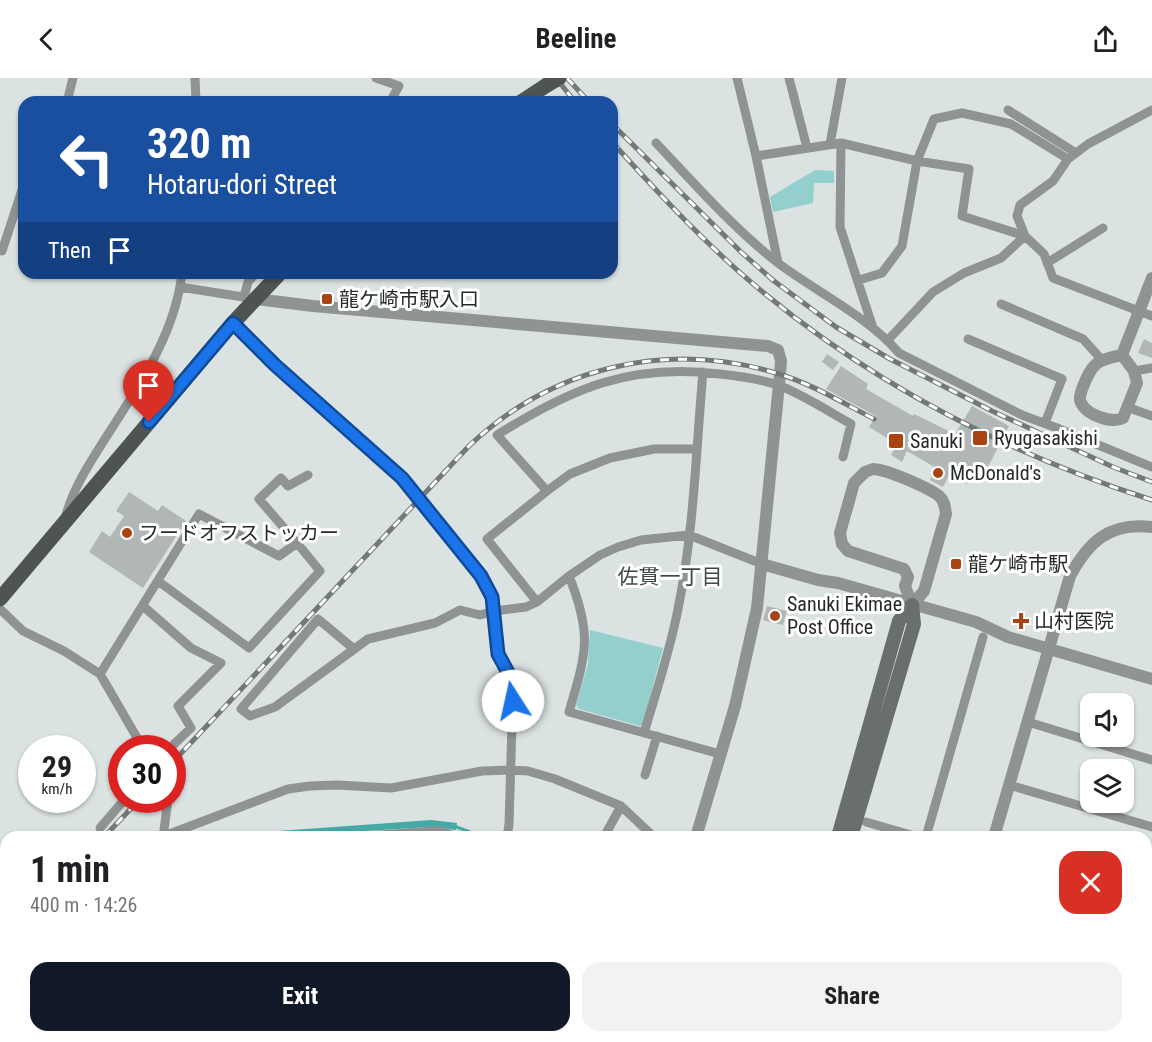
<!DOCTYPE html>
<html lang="en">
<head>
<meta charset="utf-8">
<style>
	body { margin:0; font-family:"Roboto Condensed","Noto Sans JP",sans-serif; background:#f2f2f2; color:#202124; height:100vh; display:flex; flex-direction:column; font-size:22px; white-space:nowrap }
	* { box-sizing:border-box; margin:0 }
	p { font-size:20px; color:#757577 }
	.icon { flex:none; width:33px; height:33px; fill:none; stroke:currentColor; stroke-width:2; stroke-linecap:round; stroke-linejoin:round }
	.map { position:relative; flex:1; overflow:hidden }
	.panel { position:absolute; left:0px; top:753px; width:1152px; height:212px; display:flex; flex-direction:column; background:#fff; border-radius:18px 18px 0 0; box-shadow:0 2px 4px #0004 }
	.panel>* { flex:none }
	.hud { position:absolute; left:18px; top:18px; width:600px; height:183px; border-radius:18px; box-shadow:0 2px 4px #0004; background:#1a4fa0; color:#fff; overflow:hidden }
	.fabs { position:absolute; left:1080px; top:615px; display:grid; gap:12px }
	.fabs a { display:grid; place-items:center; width:54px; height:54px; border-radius:12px; background:#fff; box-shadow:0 2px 4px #0004; font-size:30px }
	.speed { position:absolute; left:18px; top:657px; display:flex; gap:12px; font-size:30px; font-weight:700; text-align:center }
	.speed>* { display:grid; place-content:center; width:78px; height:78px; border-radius:50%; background:#fff; box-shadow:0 2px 4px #0004; line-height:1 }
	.speed small { font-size:15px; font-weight:400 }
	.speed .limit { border:9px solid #d22; background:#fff; color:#111 }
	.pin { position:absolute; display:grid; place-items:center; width:51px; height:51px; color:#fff; margin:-62px -26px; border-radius:50% 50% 50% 0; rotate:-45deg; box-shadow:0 0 6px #0007 }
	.pin .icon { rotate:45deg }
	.me { position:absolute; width:66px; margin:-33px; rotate:350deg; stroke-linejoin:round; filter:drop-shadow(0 0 4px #0008) }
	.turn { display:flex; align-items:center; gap:21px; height:126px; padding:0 30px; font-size:27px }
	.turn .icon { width:78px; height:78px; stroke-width:2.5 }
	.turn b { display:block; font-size:42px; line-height:51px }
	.then { display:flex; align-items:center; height:57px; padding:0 30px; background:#0003; gap:12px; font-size:22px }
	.round { display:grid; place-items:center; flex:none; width:63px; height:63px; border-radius:18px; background:#f2f2f2 }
	.overview { display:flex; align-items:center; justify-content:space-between; height:102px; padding:0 30px }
	h1 { font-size:36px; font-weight:700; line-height:45px }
	.primary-button { display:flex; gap:12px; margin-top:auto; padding:12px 30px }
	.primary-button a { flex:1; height:69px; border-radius:18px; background:#111827; color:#fff; font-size:24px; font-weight:700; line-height:69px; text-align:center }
	.primary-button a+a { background:#f2f2f2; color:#202124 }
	header { display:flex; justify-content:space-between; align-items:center; height:78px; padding:0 30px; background:#fff; font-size:27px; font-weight:700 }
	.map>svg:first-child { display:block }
</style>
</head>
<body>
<header><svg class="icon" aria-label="back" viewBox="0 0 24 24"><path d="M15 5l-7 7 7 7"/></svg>Beeline<svg class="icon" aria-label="share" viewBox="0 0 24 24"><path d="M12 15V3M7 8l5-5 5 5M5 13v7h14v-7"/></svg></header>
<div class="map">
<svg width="1152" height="964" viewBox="0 0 1152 964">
	<rect width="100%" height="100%" fill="#dbe2e2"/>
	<!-- green -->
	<path fill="#93cfcc" d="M815 92 834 93V105H814L813 125 773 134 770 119Z
		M590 552 663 570 643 646 640 648 579 631 576 627 588 586Z
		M1152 782V849H1146V790Z"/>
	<!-- water -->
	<path fill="#45a9a6" d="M431 742 457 745 456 752 430 749 268 759H193Z"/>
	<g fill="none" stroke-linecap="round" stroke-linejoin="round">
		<!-- stream -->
		<path stroke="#45a9a6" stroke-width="3" d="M454 748 483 759"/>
	</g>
	<!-- building -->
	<path fill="#b0b7b6" d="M1144 261 1152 265V280L1138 275Z
		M827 276 839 284 833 292 822 284Z
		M841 288 868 306 866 311 913 338 914 336 955 356 972 328 1009 348 988 389 984 387 978 398 973 395 967 406 949 397 943 409 930 402 936 390 907 373 902 384 891 377 897 366 869 349 876 338 826 311Z
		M129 414 158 433 162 427 186 443 143 510 89 474 102 453 110 459 124 438 116 433Z
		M767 528 787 533 783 547 763 542Z"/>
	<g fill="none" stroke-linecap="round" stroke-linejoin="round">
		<!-- minor -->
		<path stroke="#909393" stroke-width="9" d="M195 0 196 24
			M376 0 399 8 390 24
			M737 0 756 78
			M789 0 807 70
			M67 24 73 0
			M1008 32 1076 75
			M656 65C695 106 733 150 778 185 818 215 866 237 899 275L1022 337 1057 350 1152 389
			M841 65 840 149 873 250
			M830 66 842 0
			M1025 158 1017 138 1020 127 1053 103 1068 81 1088 66 1152 32
			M2 173 24 106
			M778 185 756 78 841 65 917 83 969 91 962 138 1025 158 1044 176 1053 200 1152 238
			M1047 185 1103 150
			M859 202 882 195 902 168 917 83 934 41 962 35 1011 46 1068 81
			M180 209 256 221
			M244 219 248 204 256 195
			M1001 226 1083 261 1101 281
			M233 245 275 287 402 400 481 498 492 519 498 576 510 598 513 613 509 746 507 759
			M968 261 1062 301 1045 345
			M888 262 933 214 964 195 1001 180 1025 158
			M1134 293 1152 290
			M1127 329 1152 338
			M547 413 570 396 610 380 654 371H696
			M66 437C73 411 89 386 103 364 136 312 175 258 182 195
			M297 465 259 421 281 400 288 408 308 397
			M569 498C593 558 586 575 569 634L720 676
			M537 524 487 461 547 413 497 357C572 310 630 285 720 296 739 298 760 301 778 307 802 316 828 333 851 346L843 379
			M143 528 191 570 221 585 178 628 191 650 170 670
			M0 531 23 553 64 573 100 596 143 670
			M354 571 318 541 241 631 250 638 275 629 368 561 435 545 460 532 480 537 494 533 526 529 537 524 569 498 600 477 618 469 641 462 689 457 762 486
			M100 596 199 436 279 478 297 465 320 493 249 570 158 503
			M1028 644 1152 682
			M644 655C656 614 670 573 678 531 694 453 696 372 703 294
			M645 697 657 658
			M1009 707 1152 749
			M866 744 918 759
			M100 750 124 722
			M164 758 288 711 310 708 337 707 391 710 482 693 510 692 528 693 555 701 621 728 654 759
			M163 759 168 722
			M354 759 432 753H440L457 759
			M604 759 621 728
			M926 759 983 559
			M0 787 6 785
			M1146 849H1152
			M91 958 97 964
			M275 964 276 958
			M474 964 475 958
			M704 964 706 958
			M867 964 869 958"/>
		<!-- tertiary -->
		<path stroke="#909393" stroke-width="12" d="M256 221 313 228 768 268 778 272 781 283 780 296 757 530 735 628 696 759
			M1122 277 1134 293 1137 305 1123 340C1112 346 1087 337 1081 325 1078 320 1081 316 1082 311 1092 286 1095 282 1122 277Z
			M1122 277 1152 200
			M873 391C886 391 929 410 939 418 945 423 945 430 946 436L924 513 912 527 905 508 908 499 904 491 848 473 842 466 840 455 854 405 865 394Z
			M762 486 818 502 838 505 976 544 1008 559 1152 601
			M994 759 1070 498C1089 463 1110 444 1152 449
			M0 851 6 854
			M1146 930 1152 929
			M159 958 160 964
			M638 958 661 964
			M933 964 935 958
			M951 964 983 958"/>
		<!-- secondary -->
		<path stroke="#696e6e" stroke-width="14" d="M838 759 899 543 912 527
			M851 759 914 546 912 527
			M775 964 777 958
			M792 964 794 958"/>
		<!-- primary -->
		<path stroke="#4e5453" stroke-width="15" d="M521 24 547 7
			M0 521 231 247 280 195"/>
		<!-- rail casing -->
		<g stroke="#737878" stroke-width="5">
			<path id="rail" d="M556 0 575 24
				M567 0 589 24
				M612 46 741 174 774 203 836 249 890 281 992 333 1113 389 1152 404
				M612 64C660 117 709 170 764 215 878 309 1012 377 1152 422
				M172 685 469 368C552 289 668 261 779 296 812 306 843 325 874 341
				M104 759 139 722
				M0 871 6 865"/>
		</g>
		<!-- rail -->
		<use href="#rail" stroke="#fff" stroke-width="3" stroke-dasharray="9" stroke-linecap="butt"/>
		<!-- primary-bridge -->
		<path stroke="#4e5453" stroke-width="15" d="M547 7 559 0"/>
	</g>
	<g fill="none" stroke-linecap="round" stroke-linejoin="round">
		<!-- route casing -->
		<g stroke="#114b97" stroke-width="15">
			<path id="route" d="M149 344 233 245 275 287 402 400 481 498 492 519 498 576 510 598 513 623"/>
		</g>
		<!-- route -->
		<use href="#route" stroke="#1a73e8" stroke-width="10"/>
	</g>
	<!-- markers -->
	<g fill="#a84414" stroke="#fff" stroke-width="2">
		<rect x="321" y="215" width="12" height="12" rx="3"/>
		<rect x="972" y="352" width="16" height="16" rx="3"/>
		<rect x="888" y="355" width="16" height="16" rx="3"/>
		<circle cx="938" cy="395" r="6"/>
		<circle cx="127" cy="455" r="6"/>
		<rect x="950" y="480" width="12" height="12" rx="3"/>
		<circle cx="775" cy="538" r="6"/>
		<path d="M1018 534h6v6h6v6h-6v6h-6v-6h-6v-6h6z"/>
	</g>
	<g text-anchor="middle" stroke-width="6" stroke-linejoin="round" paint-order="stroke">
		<!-- poi labels -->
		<g font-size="20" fill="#272a2a" stroke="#fff" text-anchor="start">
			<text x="339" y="228">龍ケ崎市駅入口</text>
			<text x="994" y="367">Ryugasakishi</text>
			<text x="910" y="370">Sanuki</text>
			<text x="950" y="402">McDonald's</text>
			<text x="139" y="462">フードオフストッカー</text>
			<text x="968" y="493">龍ケ崎市駅</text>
			<text x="787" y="533">Sanuki Ekimae<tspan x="787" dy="23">Post Office</tspan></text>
			<text x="1034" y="550">山村医院</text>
		</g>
		<!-- neighbourhood labels -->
		<g font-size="21" fill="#414747" stroke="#fff">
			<text x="670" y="506">佐貫一丁目</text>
		</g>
	</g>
</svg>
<div class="fabs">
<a><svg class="icon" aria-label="sound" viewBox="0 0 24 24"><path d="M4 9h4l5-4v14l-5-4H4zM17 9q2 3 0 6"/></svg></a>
<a><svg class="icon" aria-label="layers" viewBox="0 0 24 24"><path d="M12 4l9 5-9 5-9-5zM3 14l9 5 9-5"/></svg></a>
</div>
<div class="speed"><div>29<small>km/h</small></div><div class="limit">30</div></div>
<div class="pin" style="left:149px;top:344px;background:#d93025"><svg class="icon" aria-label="arrive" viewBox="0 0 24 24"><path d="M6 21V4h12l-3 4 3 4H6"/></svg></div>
<svg class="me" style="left:513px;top:623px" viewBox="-20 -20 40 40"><circle r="19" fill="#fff"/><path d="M0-13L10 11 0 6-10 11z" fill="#1a73e8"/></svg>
<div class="hud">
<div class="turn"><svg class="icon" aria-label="left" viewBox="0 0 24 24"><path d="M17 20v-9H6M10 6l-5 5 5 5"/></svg><div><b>320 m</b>Hotaru-dori Street</div></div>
<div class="then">Then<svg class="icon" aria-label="arrive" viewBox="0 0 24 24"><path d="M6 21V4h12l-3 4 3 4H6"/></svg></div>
</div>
<section class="panel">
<div class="overview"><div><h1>1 min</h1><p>400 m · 14:26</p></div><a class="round" style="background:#d93025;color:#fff"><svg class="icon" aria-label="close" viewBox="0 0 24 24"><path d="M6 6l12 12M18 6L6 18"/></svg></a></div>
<div class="primary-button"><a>Exit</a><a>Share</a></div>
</section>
</div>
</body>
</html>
